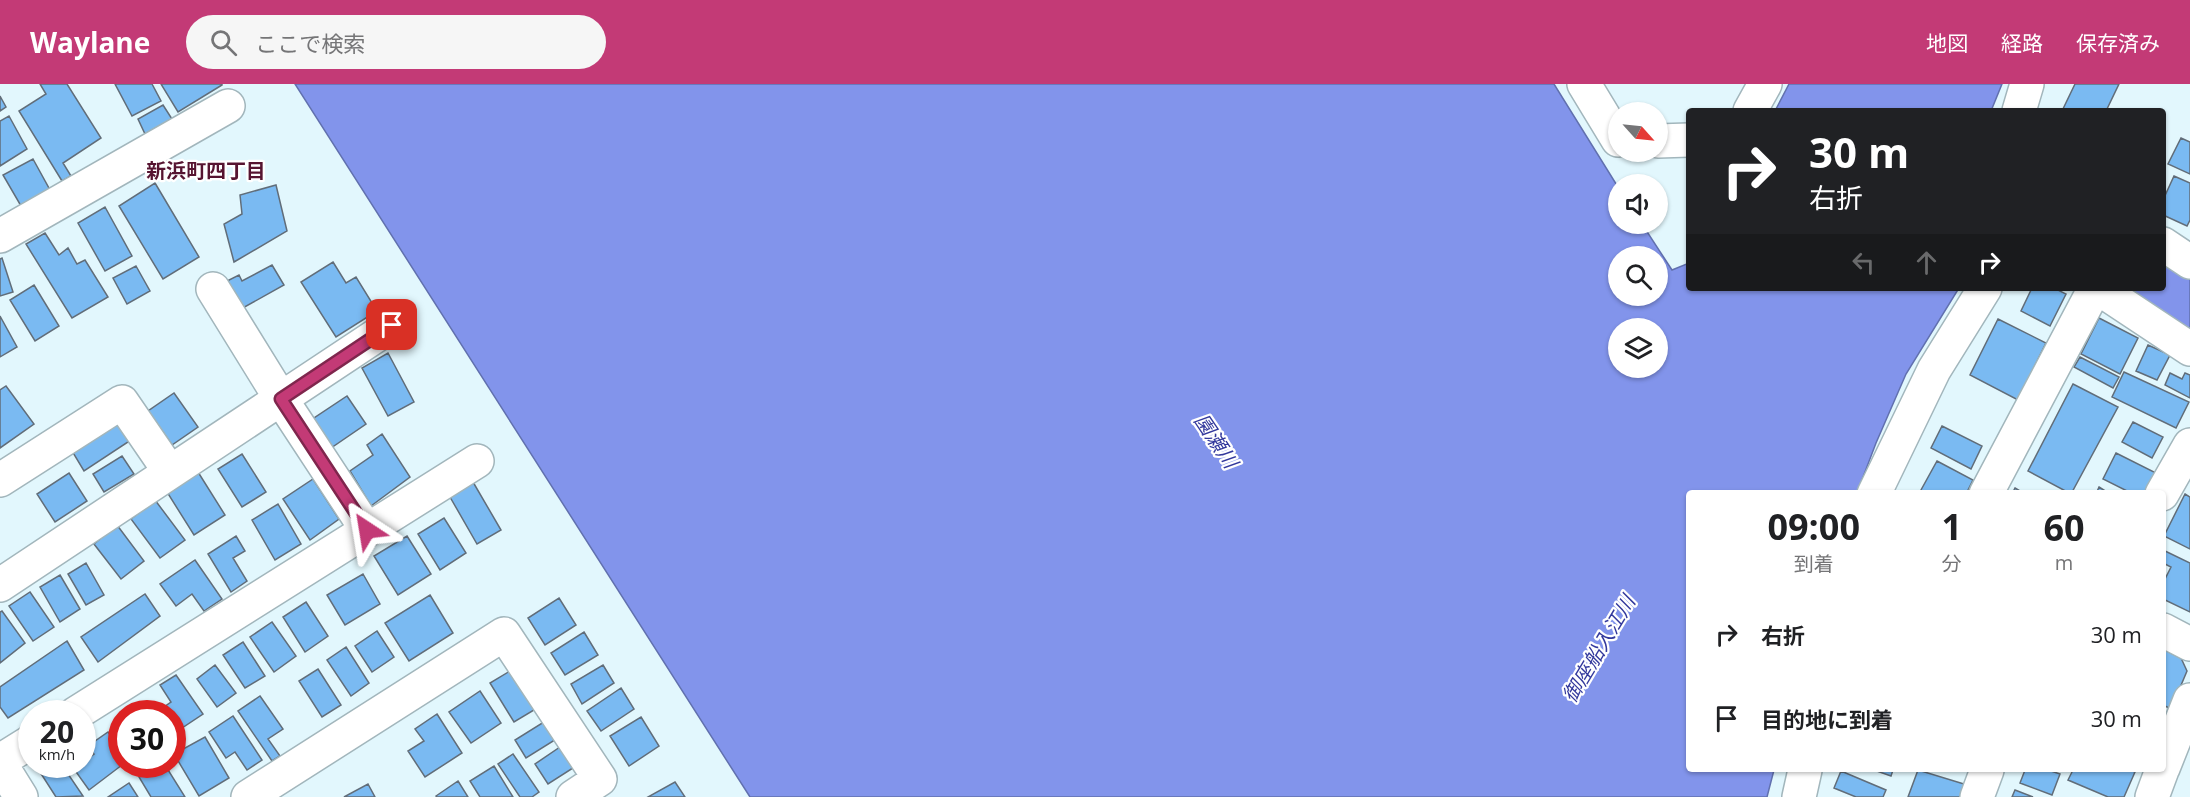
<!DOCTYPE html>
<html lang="ja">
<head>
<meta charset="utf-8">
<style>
	body { margin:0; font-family:"Open Sans","Noto Sans JP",sans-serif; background:#f6f6f6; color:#202124; height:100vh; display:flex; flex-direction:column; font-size:22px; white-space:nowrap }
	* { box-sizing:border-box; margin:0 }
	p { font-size:20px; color:#757577 }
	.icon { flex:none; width:33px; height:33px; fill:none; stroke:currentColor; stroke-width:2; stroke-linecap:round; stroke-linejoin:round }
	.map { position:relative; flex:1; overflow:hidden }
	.details { position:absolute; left:1686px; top:406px; width:480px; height:282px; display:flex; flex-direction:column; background:#fff; border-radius:6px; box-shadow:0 2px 4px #0004 }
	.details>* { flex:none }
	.guide { position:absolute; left:1686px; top:24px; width:480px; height:183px; border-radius:6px; box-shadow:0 2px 4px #0004; background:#202124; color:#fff; overflow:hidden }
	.needle { width:39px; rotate:117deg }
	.controls { position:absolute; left:1608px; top:18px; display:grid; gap:12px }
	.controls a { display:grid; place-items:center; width:60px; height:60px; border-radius:50%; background:#fff; box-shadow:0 2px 4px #0004; font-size:30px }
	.speed { position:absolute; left:18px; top:616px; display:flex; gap:12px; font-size:30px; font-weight:700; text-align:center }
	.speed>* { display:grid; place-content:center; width:78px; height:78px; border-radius:50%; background:#fff; box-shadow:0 2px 4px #0004; line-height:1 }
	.speed small { font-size:15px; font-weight:400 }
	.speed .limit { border:9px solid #d22; background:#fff; color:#111 }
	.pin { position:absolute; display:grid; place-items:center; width:51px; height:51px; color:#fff; margin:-26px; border-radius:12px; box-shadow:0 3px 9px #0006 }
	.me { position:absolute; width:66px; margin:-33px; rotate:327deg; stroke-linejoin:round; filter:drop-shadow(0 0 4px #0008) }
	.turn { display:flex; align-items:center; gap:21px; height:126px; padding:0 24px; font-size:27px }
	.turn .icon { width:78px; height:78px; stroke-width:2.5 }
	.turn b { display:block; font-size:42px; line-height:51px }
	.lanes { display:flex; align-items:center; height:57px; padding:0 24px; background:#0003; justify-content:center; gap:30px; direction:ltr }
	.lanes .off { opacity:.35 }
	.eta { display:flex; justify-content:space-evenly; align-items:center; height:102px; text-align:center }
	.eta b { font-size:36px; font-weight:700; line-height:42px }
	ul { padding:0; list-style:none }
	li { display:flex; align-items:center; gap:18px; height:84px; padding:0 24px }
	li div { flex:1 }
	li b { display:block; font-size:22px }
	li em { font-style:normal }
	header { display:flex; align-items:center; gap:36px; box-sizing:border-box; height:84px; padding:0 30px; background:#c33a76; color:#fff }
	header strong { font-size:28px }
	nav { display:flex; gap:33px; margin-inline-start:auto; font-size:21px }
	.search { width:420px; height:54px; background:#f6f6f6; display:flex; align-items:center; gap:15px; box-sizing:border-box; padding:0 21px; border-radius:33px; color:#757577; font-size:22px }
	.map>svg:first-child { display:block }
</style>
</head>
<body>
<header>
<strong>Waylane</strong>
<div class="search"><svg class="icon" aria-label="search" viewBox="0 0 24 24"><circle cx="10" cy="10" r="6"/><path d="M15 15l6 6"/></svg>ここで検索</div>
<nav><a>地図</a><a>経路</a><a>保存済み</a></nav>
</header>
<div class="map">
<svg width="2190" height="713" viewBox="0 0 2190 713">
	<rect width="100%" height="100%" fill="#e2f7fd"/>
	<!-- water -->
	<path fill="#8294eb" stroke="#6170ae" stroke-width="1.5" fill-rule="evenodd" d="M295 0H1554L1618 103V140H1642L1672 186 1689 179V204H1959L1906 290 1876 359 1857 409 1689 410V686H1774L1767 713H750ZM1618 172H1658V212H1618ZM1618 244H1658V284H1618Z
		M1789 0H2002L1991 27H1775Z
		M2163 177 2190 195V248L2125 204H2163Z"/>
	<!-- building -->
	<path fill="#7abaf2" stroke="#616d79" stroke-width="1.5" d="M40 0H67L101 54 63 79 71 92 62 97 19 27 46 10Z
		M115 0H152L161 17 132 32Z
		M161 0H222V1L178 28Z
		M2075 0H2119L2106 27H2062Z
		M0 12 6 23 0 27Z
		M163 21 172 35 145 50 138 35Z
		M9 32 27 65 0 82V37Z
		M2181 54 2190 58V90L2168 80Z
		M33 75 50 106 21 122 3 91Z
		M2174 92 2190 99V136L2187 142 2163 131V116Z
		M155 99 199 173 163 195 119 122Z
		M276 101 287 147 234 178 224 140 242 130 240 111Z
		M105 123 132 172 105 187 78 139Z
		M45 149 59 171 68 164 77 180 85 176 108 213 72 234 26 160Z
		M2 174 13 208 0 212V175Z
		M333 178 346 199 356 193 377 227 336 253 301 198Z
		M272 181 284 201 241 225 225 198 239 191 242 197Z
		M136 182 150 207 127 220 113 194Z
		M34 201 59 242 35 257 10 216Z
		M2032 204H2054L2066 210 2050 242 2021 227Z
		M0 232 17 263 0 273Z
		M2099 234 2138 254 2120 290 2081 270Z
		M1998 235 2046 259 2018 316 1970 291Z
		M2148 261 2170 271 2157 296 2136 287Z
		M388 269 414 318 388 332 362 284Z
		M2080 273 2119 293 2113 304 2074 283Z
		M2124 288 2189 318 2176 344 2112 313Z
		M2170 289 2182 295 2185 289 2190 291V314L2165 301Z
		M2073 300 2118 323 2071 410 2028 387Z
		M6 302 34 340 0 364V306Z
		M174 309 198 343 172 361 148 327Z
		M347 312 366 340 331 364 311 336Z
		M116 332 131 356 84 387 69 362Z
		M2133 338 2163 353 2152 374 2122 358Z
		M1942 342 1982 362 1971 385 1931 364Z
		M382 350 410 393 371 422 350 387 373 371 367 361Z
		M2116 369 2158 390 2148 410H2133L2103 395Z
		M242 370 266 408 242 423 218 385Z
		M122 372 134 390 104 408 93 390Z
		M1937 377 1973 396 1966 410H1927L1921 406Z
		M198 388 225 431 194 451 167 408Z
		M69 389 87 417 55 438 37 410Z
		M313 395 339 435 310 456 283 415Z
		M473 398 501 446 477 460 450 413Z
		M2099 403 2110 410H2096Z
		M2015 404 2025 410H2012Z
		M2185 410 2190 413V465L2164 452Z
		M155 416 185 456 160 474 131 435Z
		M278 420 301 460 275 476 252 436Z
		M444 434 466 469 440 486 418 450Z
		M117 441 144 477 121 495 94 460Z
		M236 452 245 467 233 474 247 497 231 508 208 470Z
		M407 452 431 490 398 511 374 472Z
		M2163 466 2190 479V528L2163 515V499L2171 483 2163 479Z
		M195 476 222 515 204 527 192 510 176 522 160 500Z
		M86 479 104 511 86 521 68 490Z
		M363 490 380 520 345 541 327 511Z
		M60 491 80 525 60 538 40 503Z
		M30 508 54 543 33 557 9 522Z
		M145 510 160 532 98 578 81 553Z
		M430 511 453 549 409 577 385 539Z
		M559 514 576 541 545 561 528 534Z
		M306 518 328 552 305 568 283 533Z
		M2 527 25 559 0 579V528Z
		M272 538 296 572 274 588 250 553Z
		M377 547 394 573 372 588 355 562Z
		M584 548 598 571 565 591 551 569Z
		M67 557 84 586 8 634 0 623V603Z
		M243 558 265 592 245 604 223 571Z
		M346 563 369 599 351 612 327 576Z
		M2163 565 2181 574 2187 587 2171 625 2163 621Z
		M215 581 236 609 217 623 197 595Z
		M603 581 614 599 582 620 571 600Z
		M515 584 539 623 514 638 490 599Z
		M318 585 341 621 322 633 299 597Z
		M176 591 203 630 179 646 172 635V630H169L164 623 171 618 160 601Z
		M621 604 634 625 601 647 587 627Z
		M480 607 501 639 471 659 449 628Z
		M260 612 283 645 268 655 280 672 272 677 238 627Z
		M437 630 462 669 425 693 408 667 424 657 415 645Z
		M233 632 262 676 247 686 235 668 226 674 209 648Z
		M641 633 659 662 629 682 610 652Z
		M547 636 558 654 526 674 515 656Z
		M108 648 122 666V681L89 706 74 685 82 681V679L94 670 88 662Z
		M205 653 229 694 199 712 174 670Z
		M560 663 573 684 548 700 535 680Z
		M513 670 539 708 532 713H520L498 680Z
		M44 681H62L83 712 56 713 38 685Z
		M158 681H165L185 713H151L139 693Z
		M494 682 513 713H480L470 697Z
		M1874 686H1893L1891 692Z
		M1918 686 1964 700 1960 713H1908Z
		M2025 686H2048L2060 690 2052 711 2020 699Z
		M2073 686H2130L2135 688 2124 713H2108L2068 696Z
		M1841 687 1886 706 1883 713H1856L1834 704Z
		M458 697 468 713H437L436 712Z
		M675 698 685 713H648Z
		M129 699 138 713H108Z
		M368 700 375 713H344Z
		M2015 706 2033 713H2012Z"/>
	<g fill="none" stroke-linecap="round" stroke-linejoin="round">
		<!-- minor casing -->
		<g stroke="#a2b6bc" stroke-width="36">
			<path id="minor" d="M1584 0 1618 56
				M1750 27 1765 0
				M1658 57 1689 56
				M0 152 228 22
				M2163 160 2190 178
				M2098 204 2190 265
				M213 205 281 315 367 446
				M0 396 122 318 170 388
				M1986 410 2095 204
				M2162 410 2190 361
				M0 501 392 241
				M2163 546 2190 560
				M75 630 477 377
				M0 677 32 657
				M0 679 21 713
				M2163 684 2190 616
				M248 713 504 550 600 695 573 713
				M1977 713 1987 686
				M2152 713 2162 686"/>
		</g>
		<!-- tertiary casing -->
		<g stroke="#a2b6bc" stroke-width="36">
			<path id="tertiary" d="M2019 27 2027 0
				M1874 410 1934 286 1985 204
				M1799 713 1805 686"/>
		</g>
		<!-- minor -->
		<use href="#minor" stroke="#fff" stroke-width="33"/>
		<!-- tertiary -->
		<use href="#tertiary" stroke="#fff" stroke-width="33"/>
	</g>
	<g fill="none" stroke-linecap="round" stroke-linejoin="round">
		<!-- route casing -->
		<g stroke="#7f264d" stroke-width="15">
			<path id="route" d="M367 446 281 315 392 241"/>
		</g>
		<!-- route -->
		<use href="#route" stroke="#c33a76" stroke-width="10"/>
	</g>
	<g text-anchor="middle" stroke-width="4.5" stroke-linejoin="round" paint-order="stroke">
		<!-- neighbourhood labels -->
		<g font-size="20" font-weight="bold" fill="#561431" stroke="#fff">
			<text x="206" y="94">新浜町四丁目</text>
		</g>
		<!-- water labels -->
		<g font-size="20" font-style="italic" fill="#32389c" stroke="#fff">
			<text transform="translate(1216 357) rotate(56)" y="7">園瀬川</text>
			<text transform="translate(1599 565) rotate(-59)" y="7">御座船入江川</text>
		</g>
	</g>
</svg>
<div class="controls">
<a><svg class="needle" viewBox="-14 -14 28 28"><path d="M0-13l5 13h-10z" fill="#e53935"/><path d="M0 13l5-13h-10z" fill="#757577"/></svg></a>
<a><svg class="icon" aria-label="sound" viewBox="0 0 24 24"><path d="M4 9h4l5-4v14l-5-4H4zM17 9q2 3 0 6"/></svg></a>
<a><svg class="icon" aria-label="search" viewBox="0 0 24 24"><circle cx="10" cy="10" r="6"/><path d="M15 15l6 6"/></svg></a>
<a><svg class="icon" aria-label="layers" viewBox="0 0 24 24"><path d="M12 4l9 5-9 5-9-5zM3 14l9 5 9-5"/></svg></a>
</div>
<div class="speed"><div>20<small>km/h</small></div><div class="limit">30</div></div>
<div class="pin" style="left:392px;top:241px;background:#d93025"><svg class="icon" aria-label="arrive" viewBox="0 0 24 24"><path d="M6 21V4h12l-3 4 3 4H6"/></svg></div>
<svg class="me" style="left:367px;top:446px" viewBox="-20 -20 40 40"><path d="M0-17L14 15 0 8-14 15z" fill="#c33a76" stroke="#fff" stroke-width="4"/></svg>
<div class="guide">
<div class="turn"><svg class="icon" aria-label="right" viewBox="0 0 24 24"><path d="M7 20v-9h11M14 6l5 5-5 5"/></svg><div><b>30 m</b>右折</div></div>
<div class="lanes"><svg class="icon off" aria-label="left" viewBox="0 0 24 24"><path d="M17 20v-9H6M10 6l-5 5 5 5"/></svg><svg class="icon off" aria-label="ahead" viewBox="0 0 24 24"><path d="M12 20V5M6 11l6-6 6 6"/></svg><svg class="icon" aria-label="right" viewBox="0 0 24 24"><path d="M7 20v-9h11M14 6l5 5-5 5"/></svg></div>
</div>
<section class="details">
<div class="eta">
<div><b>09:00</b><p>到着</p></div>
<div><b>1</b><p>分</p></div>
<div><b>60</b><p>m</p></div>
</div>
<ul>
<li><svg class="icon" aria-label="right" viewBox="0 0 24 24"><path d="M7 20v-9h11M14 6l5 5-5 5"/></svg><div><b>右折</b></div><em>30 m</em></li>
<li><svg class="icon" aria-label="arrive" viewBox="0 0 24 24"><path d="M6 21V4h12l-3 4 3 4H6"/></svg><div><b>目的地に到着</b></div><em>30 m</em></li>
</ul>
</section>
</div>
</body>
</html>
